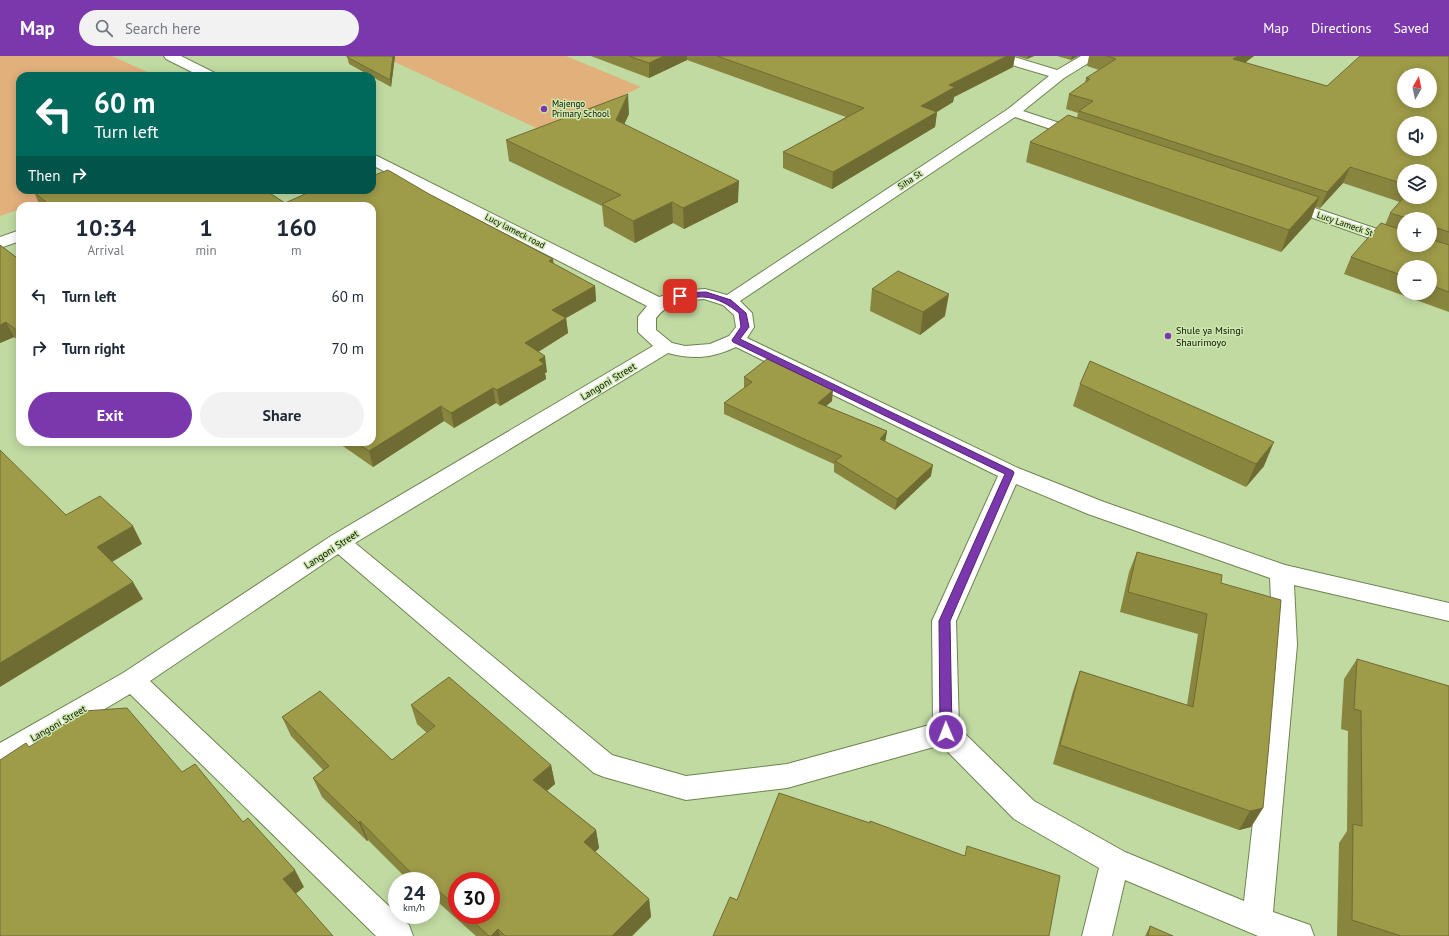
<!DOCTYPE html>
<html lang="en">
<head>
<meta charset="utf-8">
<style>
	body { margin:0; font-family:"PT Sans",sans-serif; background:#f2f2f3; color:#1f2937; height:100vh; display:flex; flex-direction:column; font-size:15px; white-space:nowrap }
	* { box-sizing:border-box; margin:0 }
	p { font-size:13px; color:#747a83 }
	.icon { flex:none; width:22px; height:22px; fill:none; stroke:currentColor; stroke-width:2; stroke-linecap:round; stroke-linejoin:round }
	.map { position:relative; flex:1; overflow:hidden }
	.side { position:absolute; left:16px; top:146px; width:360px; height:244px; display:flex; flex-direction:column; background:#fff; border-radius:12px; box-shadow:0 2px 10px #0003 }
	.side>* { flex:none }
	.banner { position:absolute; left:16px; top:16px; width:360px; height:122px; border-radius:12px; box-shadow:0 2px 10px #0003; background:#00695c; color:#fff; overflow:hidden }
	.needle { width:26px; rotate:9deg }
	.fabs { position:absolute; left:1397px; top:12px; display:grid; gap:8px }
	.fabs a { display:grid; place-items:center; width:40px; height:40px; border-radius:50%; background:#fff; box-shadow:0 2px 10px #0003; font-size:20px }
	.speed { position:absolute; left:388px; top:816px; display:flex; gap:8px; font-size:20px; font-weight:700; text-align:center }
	.speed>* { display:grid; place-content:center; width:52px; height:52px; border-radius:50%; background:#fff; box-shadow:0 2px 10px #0003; line-height:1 }
	.speed small { font-size:10px; font-weight:400 }
	.speed .limit { border:6px solid #d22; background:#fff; color:#111 }
	.pin { position:absolute; display:grid; place-items:center; width:34px; height:34px; color:#fff; margin:-17px; border-radius:8px; box-shadow:0 2px 6px #0006 }
	.me { position:absolute; width:44px; margin:-22px; rotate:359deg; stroke-linejoin:round; filter:drop-shadow(0 0 3px #0008) }
	.turn { display:flex; align-items:center; gap:14px; height:84px; padding:0 12px; font-size:18px }
	.turn .icon { width:52px; height:52px; stroke-width:2.5 }
	.turn b { display:block; font-size:28px; line-height:34px }
	.then { display:flex; align-items:center; height:38px; padding:0 12px; background:#0003; gap:8px; font-size:15px }
	.eta { display:flex; justify-content:space-evenly; align-items:center; height:68px; text-align:center }
	.eta b { font-size:24px; font-weight:700; line-height:28px }
	.button { display:flex; gap:8px; margin-top:auto; padding:8px 12px }
	.button a { flex:1; height:46px; border-radius:24px; background:#7b38ac; color:#fff; font-size:16px; font-weight:700; line-height:46px; text-align:center }
	.button a+a { background:#f2f2f3; color:#1f2937 }
	ul { padding:0; list-style:none }
	li { display:flex; align-items:center; gap:12px; height:52px; padding:0 12px }
	li div { flex:1 }
	li b { display:block; font-size:15px }
	li em { font-style:normal }
	header { display:flex; align-items:center; gap:24px; box-sizing:border-box; height:56px; padding:0 20px; background:#7b38ac; color:#fff }
	header strong { font-size:19px }
	nav { display:flex; gap:22px; margin-inline-start:auto; font-size:14px }
	.search { width:280px; height:36px; background:#f2f2f3; display:flex; align-items:center; gap:10px; box-sizing:border-box; padding:0 14px; border-radius:22px; color:#747a83; font-size:15px }
	.map>svg:first-child { display:block }
</style>
</head>
<body>
<header>
<strong>Map</strong>
<div class="search"><svg class="icon" aria-label="search" viewBox="0 0 24 24"><circle cx="10" cy="10" r="6"/><path d="M15 15l6 6"/></svg>Search here</div>
<nav><a>Map</a><a>Directions</a><a>Saved</a></nav>
</header>
<div class="map">
<svg width="1449" height="880" viewBox="0 0 1449 880">
	<rect width="100%" height="100%" fill="#c1daa2"/>
	<!-- green -->
	<path fill="#e2b07b" d="M0 0H112L156 20H20V134H73L28 150H20V153L0 160Z
		M382 0H566L641 31 543 75Z"/>
	<g fill="none" stroke-linecap="round" stroke-linejoin="round">
		<!-- street casing -->
		<g stroke="#6e8450" stroke-width="2">
			<path id="street" d="M164 0H181L215 17 217 20H200L166 3Z
				M990 0H1011L1057 14 1081 0H1097L1095 3 1064 22 1023 55 1087 76 1089 79 1087 82 1082 83 1077 82 1015 61 740 245 752 257 754 271 747 282 1018 412 1104 446 1285 509 1449 547V565L1294 529 1297 589 1273 856 1310 869 1314 880H1258L1125 824 1112 880H1082L1099 812 1014 763 941 689 787 732 686 744 604 721 594 717 338 498 150 625 409 869 413 880H376L130 638 10 709 0 713V687L123 617 331 480 653 290 638 276V261L647 250 372 109V98L377 100 659 241 680 235 705 233 727 239 1008 53 1049 20 992 3ZM704 243 723 249 734 259 736 271 729 280 710 288 685 290 672 287 656 274V262C671 244 683 245 704 243ZM736 291 998 420 932 565 933 668 787 708 686 720 612 699 355 487 668 297C693 304 712 302 736 291ZM1016 428 1088 458 1270 522 1273 589 1244 845 1125 796 1034 745 959 672 956 565Z
				M1285 142 1404 182V189H1412L1410 192 1404 193 1398 192 1279 150 1277 147 1279 144Z
				M20 174V185L0 192V181Z"/>
		</g>
		<!-- street -->
		<use href="#street" fill="#fff" fill-rule="evenodd"/>
	</g>
	<!-- wall -->
	<path fill="#88853f" fill-rule="evenodd" d="M347 0H395L391 31 349 8Z
		M591 0H1015L1013 11 954 41 953 46 937 56 935 71 832 133 783 112V96L846 61 687 4 649 22Z
		M1016 0H1034L1027 3Z
		M1057 0H1078L1071 4Z
		M1089 0H1254L1245 7 1327 30 1449 0V256L1344 218 1351 201 1385 169 1390 157 1400 146 1343 127 1320 152 1315 151 1311 163 1281 196 1026 106 1030 86 1077 62 1078 57 1066 53 1069 38 1085 27 1086 22 1099 14 1087 10ZM1404 115 1430 141H1404ZM1404 163H1430V189H1404ZM1404 211H1430V237H1404Z
		M629 58 624 68 738 146 684 173 673 167 635 187 604 170 602 150 509 105 506 84Z
		M34 136 285 147 429 138 553 203V208L595 230 596 245 566 262 568 277 538 296 547 316 545 317 546 323 500 350 496 347 454 372 444 365 373 411 337 386H372V150H40Z
		M0 189 20 204V286L14 281 0 287Z
		M872 233 945 260 920 279 870 255Z
		M744 321 832 345 826 350 887 375 885 386 931 420 895 454 834 416V408L724 358V347L744 332Z
		M1080 328 1264 410 1246 431 1073 350Z
		M1137 496 1221 527 1263 752 1251 771 1239 774 1053 708 1073 635 1080 615 1187 649 1198 578 1120 556 1129 516Z
		M1357 603 1449 880H1337L1339 787 1347 775 1348 675 1341 673 1344 623Z
		M411 649 551 709 555 728 547 735 596 774 599 792 595 796 649 843 651 861 632 880H476L431 840V825H409L368 784 367 785 322 741 313 722 323 714 291 680 282 661 392 704 427 677 417 668ZM457 825 491 859H457Z
		M1150 870 1173 880H1145Z"/>
	<!-- shaded-wall -->
	<path fill="#6f6c33" d="M393 0H395L391 31 390 24Z
		M664 0H687V4L649 22V7Z
		M1007 0H1015L1013 11 954 41 953 46 920 66 921 50 949 29Z
		M1028 0H1034L1027 3Z
		M1072 0H1078L1071 4Z
		M1238 0H1254L1228 18 1233 3Z
		M628 38 629 58 617 84 616 64Z
		M937 56 935 71 832 133 833 116Z
		M1350 111 1343 127 1320 152 1327 136Z
		M739 125 738 146 684 173 683 152Z
		M80 134H117L88 146 79 136Z
		M1319 141 1311 163 1281 196 1289 174Z
		M672 146 673 167 635 187 633 165Z
		M553 203 555 218 549 205Z
		M595 230 596 245 566 262 568 277 527 303 525 287 552 254Z
		M949 238 945 260 920 279 923 256Z
		M6 266 14 281 0 287V269Z
		M545 300 547 316 545 317 546 323 500 350 497 334 539 304Z
		M493 332 496 347 454 372 451 357Z
		M833 334 832 345 817 358 818 347Z
		M441 350 444 365 373 411 369 395Z
		M887 375 885 386 880 383Z
		M1274 386 1264 410 1246 431 1256 408Z
		M933 409 931 420 895 454 897 443Z
		M133 470 142 488 107 509 97 491Z
		M133 526 143 543 0 631V607Z
		M551 709 555 728 537 743 533 724Z
		M1263 752 1251 771 1239 774 1250 755Z
		M360 765 368 784 367 785 359 767Z
		M596 774 599 792 587 804 584 786Z
		M295 814 304 831 293 840 283 823Z
		M420 818 423 825H417L416 822Z
		M649 843 651 861 632 880H612Z
		M498 873 500 880H491Z"/>
	<!-- building -->
	<path fill="#9e9b49" stroke="#6f6c33" fill-rule="evenodd" d="M347 0H393L390 24 347 1Z
		M629 0H664L649 7Z
		M717 0H1007L949 29 955 31 921 50 937 56 833 116 783 96 864 52Z
		M1107 0H1238L1233 3 1327 30 1360 0H1449V176L1434 171H1430V163H1410L1390 157 1404 141H1430V115H1404V128L1350 111 1327 136 1079 55 1093 45 1069 38 1090 23 1086 22 1116 3ZM1404 19H1430V45H1404ZM1404 67H1430V93H1404Z
		M628 38 616 64 739 125 683 152 672 146 633 165 602 148 621 139 506 84Z
		M1068 59 1319 141 1289 174 1030 86Z
		M388 114 429 138 553 203 549 205 595 230 552 254 566 262 525 287 545 300 539 304 544 308 497 334 493 332 451 357 441 350 369 395 355 386H372V150H51L34 136 40 134H80L79 136 81 137H103L111 134H265L285 147 314 134H372V120Z
		M1381 167 1404 175V189H1430V183L1449 189V236L1430 229V211H1404V220L1351 201Z
		M0 189 20 204V277L6 266 0 269Z
		M898 215 949 238 923 256 872 233Z
		M767 303 833 334 818 347 887 375 880 383 933 409 897 443 835 405 842 400 724 347 752 326 744 321Z
		M1090 305 1274 386 1256 408 1080 328Z
		M0 394 66 459 100 440 133 470 97 491 133 526 0 607Z
		M1137 496 1222 519 1221 527 1281 544 1269 688 1263 752 1250 755 1060 689 1080 615 1193 651 1207 558 1128 536Z
		M1357 603 1449 630V880H1401L1352 864 1353 768 1362 770 1361 655 1354 653Z
		M449 621 551 709 533 724 596 774 584 786 649 843 612 880H505L498 873 491 880H489L466 859H491V825H457V851L431 828V825H428L420 818 416 822 360 765 359 767 313 722 329 710 282 661 320 635 392 704 435 670 411 649Z
		M127 652 182 716 195 708 243 766 248 762 295 814 283 823 333 880H0V704L26 687 29 691 84 655Z
		M779 737 870 767V765L965 800 967 790 1060 820 1049 880H713L730 841 737 844Z
		M1150 870 1173 880H1148Z"/>
	<!-- route -->
	<path fill="#7b38ac" stroke="#502470" d="M706 236 731 244 746 257 749 271 740 283 1013 415 1014 417 950 565 952 676 950 680 946 681 942 680 940 676 939 565 1005 418 733 286 732 284 741 271 739 257C729 249 718 242 704 241 696 240 683 245 676 240L680 237Z"/>
	<!-- markers -->
	<g fill="#7b38ac" stroke="#cee7af" stroke-width="1.5">
		<circle cx="544" cy="53" r="4"/>
		<circle cx="1168" cy="280" r="4"/>
	</g>
	<g text-anchor="middle" stroke-width="3" stroke-linejoin="round" paint-order="stroke">
		<!-- far-poi labels -->
		<g font-size="9" fill="#0a1201" stroke="#cee7af" text-anchor="start">
			<text x="552" y="51">Majengo<tspan x="552" dy="10">Primary School</tspan></text>
		</g>
		<!-- far-street labels -->
		<g font-size="9" fill="#0a1201" stroke="#cee7af">
			<text transform="translate(910 124) rotate(-34)" y="3">Siha St</text>
			<text transform="translate(1345 168) rotate(19)" y="3">Lucy Lameck St</text>
			<text transform="translate(515 175) rotate(27)" y="3">Lucy lameck road</text>
		</g>
		<!-- poi labels -->
		<g font-size="10" fill="#0a1201" stroke="#cee7af" text-anchor="start">
			<text x="1176" y="278">Shule ya Msingi<tspan x="1176" dy="12">Shaurimoyo</tspan></text>
		</g>
		<!-- street labels -->
		<g font-size="10" fill="#0a1201" stroke="#cee7af">
			<text transform="translate(608 325) rotate(-31)" y="4">Langoni Street</text>
			<text transform="translate(331 493) rotate(-33)" y="4">Langoni Street</text>
			<text transform="translate(58 667) rotate(-30)" y="4">Langoni Street</text>
		</g>
	</g>
</svg>
<div class="fabs">
<a><svg class="needle" viewBox="-14 -14 28 28"><path d="M0-13l5 13h-10z" fill="#e53935"/><path d="M0 13l5-13h-10z" fill="#747a83"/></svg></a>
<a><svg class="icon" aria-label="sound" viewBox="0 0 24 24"><path d="M4 9h4l5-4v14l-5-4H4zM17 9q2 3 0 6"/></svg></a>
<a><svg class="icon" aria-label="layers" viewBox="0 0 24 24"><path d="M12 4l9 5-9 5-9-5zM3 14l9 5 9-5"/></svg></a>
<a>+</a>
<a>−</a>
</div>
<div class="speed"><div>24<small>km/h</small></div><div class="limit">30</div></div>
<div class="pin" style="left:680px;top:240px;background:#d93025"><svg class="icon" aria-label="arrive" viewBox="0 0 24 24"><path d="M6 21V4h12l-3 4 3 4H6"/></svg></div>
<svg class="me" style="left:946px;top:676px" viewBox="-20 -20 40 40"><circle r="17" fill="#7b38ac" stroke="#fff" stroke-width="3"/><path d="M0-11L8 9 0 5-8 9z" fill="#fff"/></svg>
<div class="banner">
<div class="turn"><svg class="icon" aria-label="left" viewBox="0 0 24 24"><path d="M17 20v-9H6M10 6l-5 5 5 5"/></svg><div><b>60 m</b>Turn left</div></div>
<div class="then">Then<svg class="icon" aria-label="right" viewBox="0 0 24 24"><path d="M7 20v-9h11M14 6l5 5-5 5"/></svg></div>
</div>
<section class="side">
<div class="eta">
<div><b>10:34</b><p>Arrival</p></div>
<div><b>1</b><p>min</p></div>
<div><b>160</b><p>m</p></div>
</div>
<ul>
<li><svg class="icon" aria-label="left" viewBox="0 0 24 24"><path d="M17 20v-9H6M10 6l-5 5 5 5"/></svg><div><b>Turn left</b></div><em>60 m</em></li>
<li><svg class="icon" aria-label="right" viewBox="0 0 24 24"><path d="M7 20v-9h11M14 6l5 5-5 5"/></svg><div><b>Turn right</b></div><em>70 m</em></li>
</ul>
<div class="button"><a>Exit</a><a>Share</a></div>
</section>
</div>
</body>
</html>
